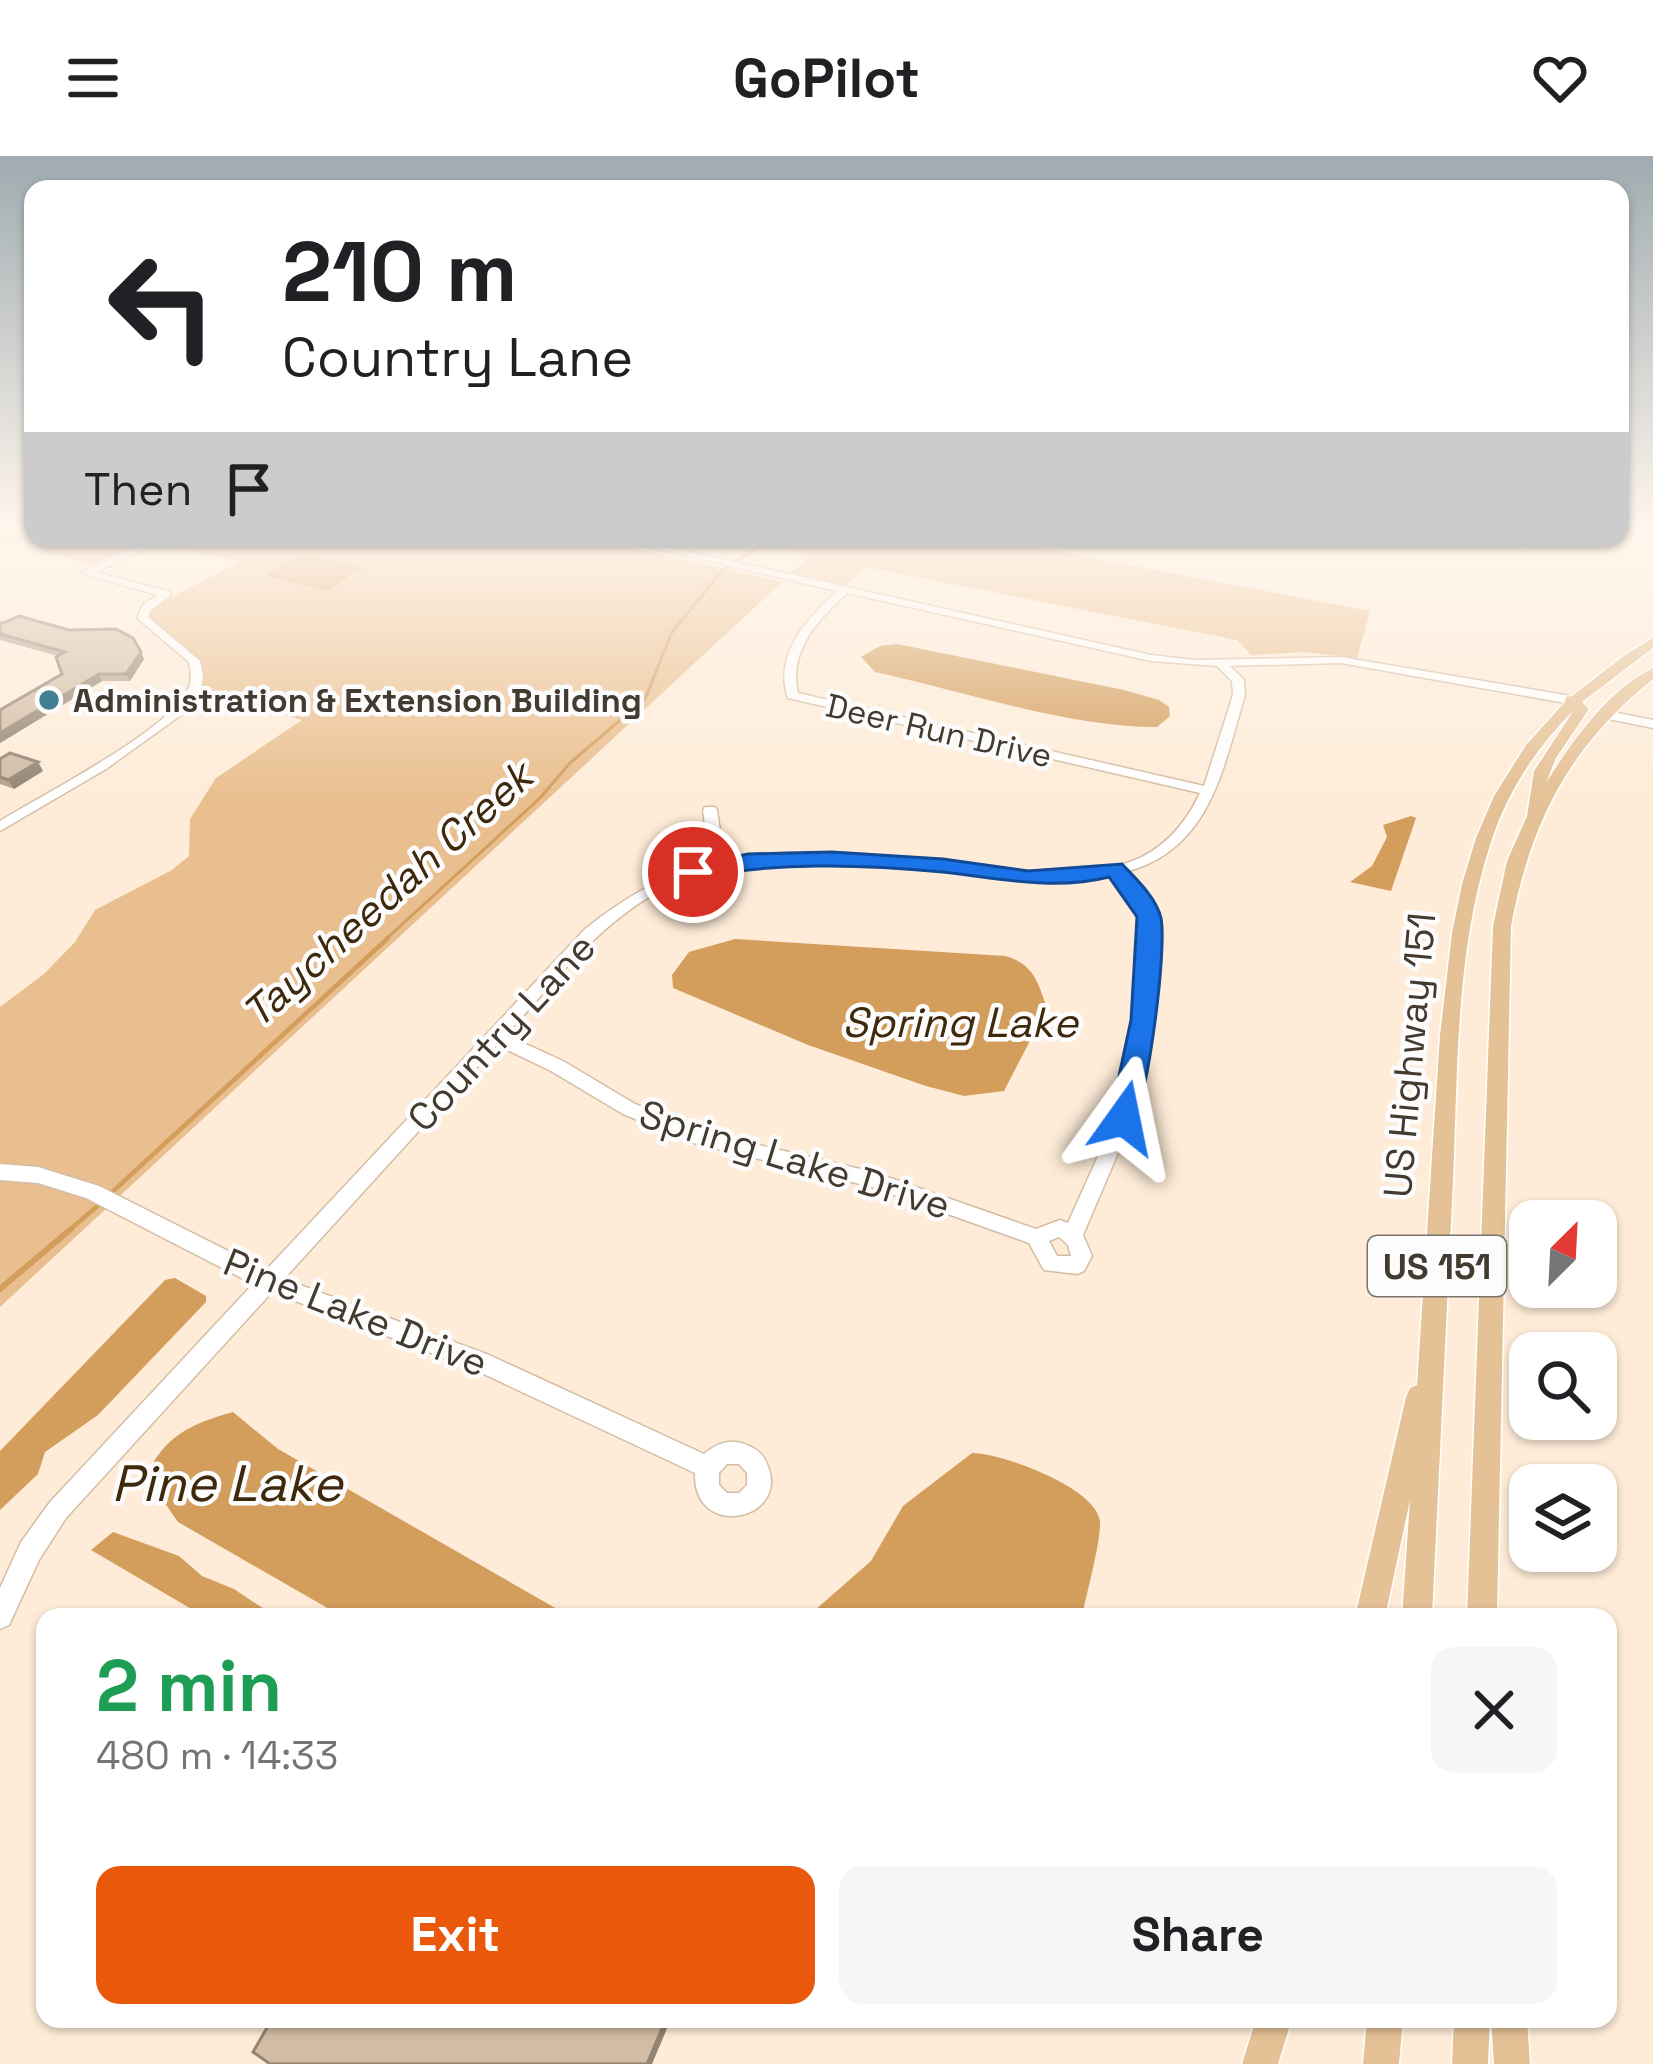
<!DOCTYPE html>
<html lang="en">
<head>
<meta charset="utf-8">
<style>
	body { margin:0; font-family:"Space Grotesk",sans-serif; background:#f6f6f6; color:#202124; height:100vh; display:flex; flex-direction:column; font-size:45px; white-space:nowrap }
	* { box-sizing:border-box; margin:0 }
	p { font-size:39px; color:#757577 }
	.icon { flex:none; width:66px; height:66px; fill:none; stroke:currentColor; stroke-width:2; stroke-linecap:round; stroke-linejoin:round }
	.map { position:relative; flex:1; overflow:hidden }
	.details { position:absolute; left:36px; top:1452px; width:1581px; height:420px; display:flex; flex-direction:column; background:#fff; border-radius:24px; box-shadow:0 3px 9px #0004 }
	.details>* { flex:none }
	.guide { position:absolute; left:24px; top:24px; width:1605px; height:366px; border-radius:24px; box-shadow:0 3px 9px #0004; background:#fff; color:#202124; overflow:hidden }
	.needle { width:78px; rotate:24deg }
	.buttons { position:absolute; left:1509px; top:1044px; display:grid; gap:24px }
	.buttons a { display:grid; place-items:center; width:108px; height:108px; border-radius:24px; background:#fff; box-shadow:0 3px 9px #0004; font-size:60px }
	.pin { position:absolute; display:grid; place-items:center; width:102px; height:102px; color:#fff; margin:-51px; border:6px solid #fff; border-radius:50%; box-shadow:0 3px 12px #0007 }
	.me { position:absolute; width:132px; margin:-66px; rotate:12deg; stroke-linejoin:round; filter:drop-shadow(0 0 9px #0008) }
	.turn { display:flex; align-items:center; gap:42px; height:252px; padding:0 60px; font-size:54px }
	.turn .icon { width:156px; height:156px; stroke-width:2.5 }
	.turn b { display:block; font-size:84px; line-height:102px }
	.then { display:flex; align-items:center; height:114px; padding:0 60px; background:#0003; gap:24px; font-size:45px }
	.round { display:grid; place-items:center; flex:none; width:126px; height:126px; border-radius:24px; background:#f6f6f6 }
	.headline { display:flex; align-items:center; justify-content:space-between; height:204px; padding:0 60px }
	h1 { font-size:72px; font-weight:700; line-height:90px; color:#1e9e55 }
	.primary-button { display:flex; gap:24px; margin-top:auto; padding:24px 60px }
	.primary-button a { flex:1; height:138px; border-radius:24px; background:#ea580c; color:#fff; font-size:48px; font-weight:700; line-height:138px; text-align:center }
	.primary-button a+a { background:#f6f6f6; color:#202124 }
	header { display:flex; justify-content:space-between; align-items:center; height:156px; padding:0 60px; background:#fff; font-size:54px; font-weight:700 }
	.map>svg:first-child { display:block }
</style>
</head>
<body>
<header><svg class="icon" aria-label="menu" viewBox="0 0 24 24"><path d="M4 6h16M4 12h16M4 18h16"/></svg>GoPilot<svg class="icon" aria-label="heart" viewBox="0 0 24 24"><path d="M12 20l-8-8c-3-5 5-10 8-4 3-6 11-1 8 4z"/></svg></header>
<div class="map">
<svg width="1653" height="1908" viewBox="0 0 1653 1908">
	<rect width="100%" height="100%" fill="#feecd8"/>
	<!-- green -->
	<path fill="#e9bf8f" d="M0 374H33V381H381L455 386 584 381 782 426 0 1151V851L44 818 75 786 95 754 172 714 189 700 190 663 216 622 302 564 224 541 206 552 189 547 201 521 199 503 148 462 149 453 239 406 146 384 93 409 0 384Z
		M722 381H981L1370 455 1357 502 1305 496 1251 499 1237 484 865 411 844 432 788 420 811 398Z"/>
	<!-- water -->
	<path fill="#d39d5c" d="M309 399 364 411 326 435 266 420 289 403Z
		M897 488 1124 534 1159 544 1169 551 1170 560 1157 571C1068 571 963 535 875 516L861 501 880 490Z
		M1411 660 1416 662 1391 735 1350 726 1372 710 1387 681 1383 669Z
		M735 783 1005 800C1033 807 1038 826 1047 852L1004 935 964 940 926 930 808 889 673 832 672 819 689 796Z
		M175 1122 206 1140V1146L98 1259 45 1296 38 1318 0 1354V1295L165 1124Z
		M233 1256 278 1293 571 1461H343L178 1366 146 1320C165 1280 190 1268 233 1256Z
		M972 1297C1002 1297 1098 1332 1100 1366 1101 1386 1086 1439 1082 1461H807L871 1405 903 1350Z
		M113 1376 179 1400 202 1420 234 1433 276 1461H205L91 1394Z"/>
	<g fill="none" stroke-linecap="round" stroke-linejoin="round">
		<!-- stream-far2 -->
		<path stroke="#d39d5c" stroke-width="3" d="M384 785 540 642 570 607 645 543 672 476 723 414 765 387 847 389 860 386 861 381"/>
		<!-- stream-far1 -->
		<path stroke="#d39d5c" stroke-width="4.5" d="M109 1039 388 782
			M67 1076 101 1047"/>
		<!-- stream -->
		<path stroke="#d39d5c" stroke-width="6" d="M0 1133 71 1073"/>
		<!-- minor casing -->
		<g stroke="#d3bda5" stroke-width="3">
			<path id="minor" d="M155 381H168L96 416 170 436V440L152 453 148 461 200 505 203 519 201 532 181 559 106 613 0 675V665C42 639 168 575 188 534 192 525 191 516 189 506L137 462 143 449 157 439 81 417Z
				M402 381H536L531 384H407Z
				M605 381H623L1151 499 1193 504 1341 501 1571 540 1577 544 1571 548 1341 507 1230 510 1244 524 1245 539C1223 612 1211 694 1125 716L1142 735 1157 761 1151 864 1133 962 1083 1079 1092 1100 1084 1115 1077 1118 1044 1114 1029 1087 872 1031 694 987 623 958 551 915 497 889 284 1123 489 1199 704 1298C717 1287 731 1282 747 1289 757 1293 763 1298 767 1308 792 1364 693 1386 695 1317L473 1213 272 1136 66 1362 39 1404 9 1469 0 1473V1432L21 1386 50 1346 253 1128 86 1042 38 1027 0 1024V1008L38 1011 99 1030 266 1114 585 773C623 743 662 719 710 706L703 654 705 651H715L717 654 724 703C795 691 866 697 937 705 998 711 1071 726 1130 706 1163 694 1185 669 1200 637L788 542C773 498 807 463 837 435ZM847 437 1151 505 1217 510 1232 525 1233 539 1204 630 798 537C788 494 818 465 847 437ZM801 705C852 705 902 710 952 715 1004 721 1060 730 1112 720L1131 740 1141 761 1135 864 1115 962 1068 1067 1060 1064 1036 1073 873 1016 704 976 635 948 563 905 506 879C566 813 625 733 717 713 745 708 773 706 801 705ZM1059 1081 1068 1089 1071 1100H1057L1049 1085ZM727 1308H739L747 1317V1329L739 1337H727L719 1329V1317Z
				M1603 554 1653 564V572L1599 561V555Z"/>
		</g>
		<!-- major casing -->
		<g stroke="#fff" stroke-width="3">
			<path id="major" d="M1653 482V492L1582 546 1589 553 1556 602 1546 627C1572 585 1608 534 1653 512V523C1569 591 1531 665 1511 770L1497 1461H1467L1493 770 1507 705 1527 660 1534 615 1574 554C1537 591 1509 633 1492 683 1455 792 1458 912 1453 1025 1446 1170 1439 1316 1432 1461H1402L1410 1344 1385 1461H1355L1406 1241 1410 1232 1417 1229 1440 879 1452 777 1462 728 1476 682 1494 640 1526 589 1565 546 1566 541 1572 540 1625 499Z
				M1256 1863H1292L1278 1908H1242Z
				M1367 1863H1403L1399 1908H1363Z
				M1454 1863H1490L1488 1908H1452Z
				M1491 1863H1527L1530 1908H1494Z"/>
		</g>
		<!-- minor -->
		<use href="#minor" fill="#fff" fill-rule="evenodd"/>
		<!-- major -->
		<use href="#major" fill="#e5c196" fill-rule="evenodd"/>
	</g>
	<!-- wall -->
	<path fill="#b5a28d" d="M0 467 144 503 130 525H102L0 587V554L62 518 58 500 0 484Z
		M0 603 38 606 43 615 14 633 0 628Z"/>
	<!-- shaded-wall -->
	<path fill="#938473" d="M141 496 144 503 130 525 126 518Z
		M99 518 102 525 0 587V577Z
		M38 606 43 615 14 633 8 624Z
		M666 1863H671L652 1908H647Z"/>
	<!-- building -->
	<path fill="#d2bca4" stroke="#938473" stroke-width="3" d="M19 460 69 474 116 473 133 482 141 496 126 518H99L0 577V554L62 518 56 501 65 496 0 478V467H3Z
		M10 597 38 606 8 624 0 621V603Z
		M272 1863H666L647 1908H270L253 1896Z"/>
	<!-- sky -->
	<linearGradient id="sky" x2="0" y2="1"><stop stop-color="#9fabb0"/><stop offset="0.58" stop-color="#fff6ed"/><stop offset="1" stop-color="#fff6ed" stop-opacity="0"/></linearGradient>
	<rect width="1653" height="641" fill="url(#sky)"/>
	<!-- route -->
	<path fill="#1a73e8" stroke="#114b97" stroke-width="3" d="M832 696 943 703 1028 715 1122 708C1136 723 1156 741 1161 762 1167 795 1148 939 1133 969H1114L1110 962 1131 864 1137 761 1109 721C1053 735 999 722 943 716 860 708 776 706 693 722L682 716 685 711 748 698Z"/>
	<!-- markers -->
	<circle fill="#408093" stroke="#fcfcfc" stroke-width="4.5" cx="49" cy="544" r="12"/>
	<g text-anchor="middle" stroke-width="9" stroke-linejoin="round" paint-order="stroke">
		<!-- far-poi labels -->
		<g font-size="33" font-weight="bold" fill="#433a30" stroke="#fcfcfc" text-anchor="start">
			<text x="73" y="556">Administration &amp; Extension Building</text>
		</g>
		<!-- far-street labels -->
		<g font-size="33" fill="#433a30" stroke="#fcfcfc">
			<text transform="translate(939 574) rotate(13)" y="12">Deer Run Drive</text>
		</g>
		<!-- shield labels -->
		<rect fill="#fcfcfc" stroke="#7a746d" stroke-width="3" x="1368" y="1080" width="138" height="60" rx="9"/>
		<g font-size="36" font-weight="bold" fill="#433a30">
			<text x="1437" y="1123">US 151</text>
		</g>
		<!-- street labels -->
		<g font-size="39" fill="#433a30" stroke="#fcfcfc">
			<text transform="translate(501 876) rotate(-47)" y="14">Country Lane</text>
			<text transform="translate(1409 899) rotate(-85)" y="14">US Highway 151</text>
			<text transform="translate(795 1003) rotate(17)" y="14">Spring Lake Drive</text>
			<text transform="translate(356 1156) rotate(22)" y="14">Pine Lake Drive</text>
		</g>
		<!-- water labels -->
		<g font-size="42" font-style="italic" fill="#3f290c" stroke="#fcfcfc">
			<text transform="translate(387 738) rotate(-42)" y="15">Taycheedah Creek</text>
			<text x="960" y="881">Spring Lake</text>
		</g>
		<!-- near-water labels -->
		<g font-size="51" font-style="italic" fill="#3f290c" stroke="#fcfcfc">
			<text x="227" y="1345">Pine Lake</text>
		</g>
	</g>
</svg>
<div class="buttons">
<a><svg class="needle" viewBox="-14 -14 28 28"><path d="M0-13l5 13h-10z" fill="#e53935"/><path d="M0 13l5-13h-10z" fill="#757577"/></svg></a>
<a><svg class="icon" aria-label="search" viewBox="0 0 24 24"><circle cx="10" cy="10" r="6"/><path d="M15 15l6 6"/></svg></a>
<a><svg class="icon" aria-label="layers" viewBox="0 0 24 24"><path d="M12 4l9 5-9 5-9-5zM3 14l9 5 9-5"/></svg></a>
</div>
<div class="pin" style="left:693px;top:716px;background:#d93025"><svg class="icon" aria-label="arrive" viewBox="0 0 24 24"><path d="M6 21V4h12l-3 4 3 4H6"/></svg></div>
<svg class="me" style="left:1124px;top:962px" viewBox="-20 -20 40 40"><path d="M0-17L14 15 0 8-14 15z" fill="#1a73e8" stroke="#fff" stroke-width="4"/></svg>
<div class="guide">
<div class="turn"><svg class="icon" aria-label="left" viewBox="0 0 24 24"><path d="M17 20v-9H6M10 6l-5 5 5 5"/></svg><div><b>210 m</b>Country Lane</div></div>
<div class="then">Then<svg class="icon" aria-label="arrive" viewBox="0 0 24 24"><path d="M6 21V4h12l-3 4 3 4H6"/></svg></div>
</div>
<section class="details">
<div class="headline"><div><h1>2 min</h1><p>480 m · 14:33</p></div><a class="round"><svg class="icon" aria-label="close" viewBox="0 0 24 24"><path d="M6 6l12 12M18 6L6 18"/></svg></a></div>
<div class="primary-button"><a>Exit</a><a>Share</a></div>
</section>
</div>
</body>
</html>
